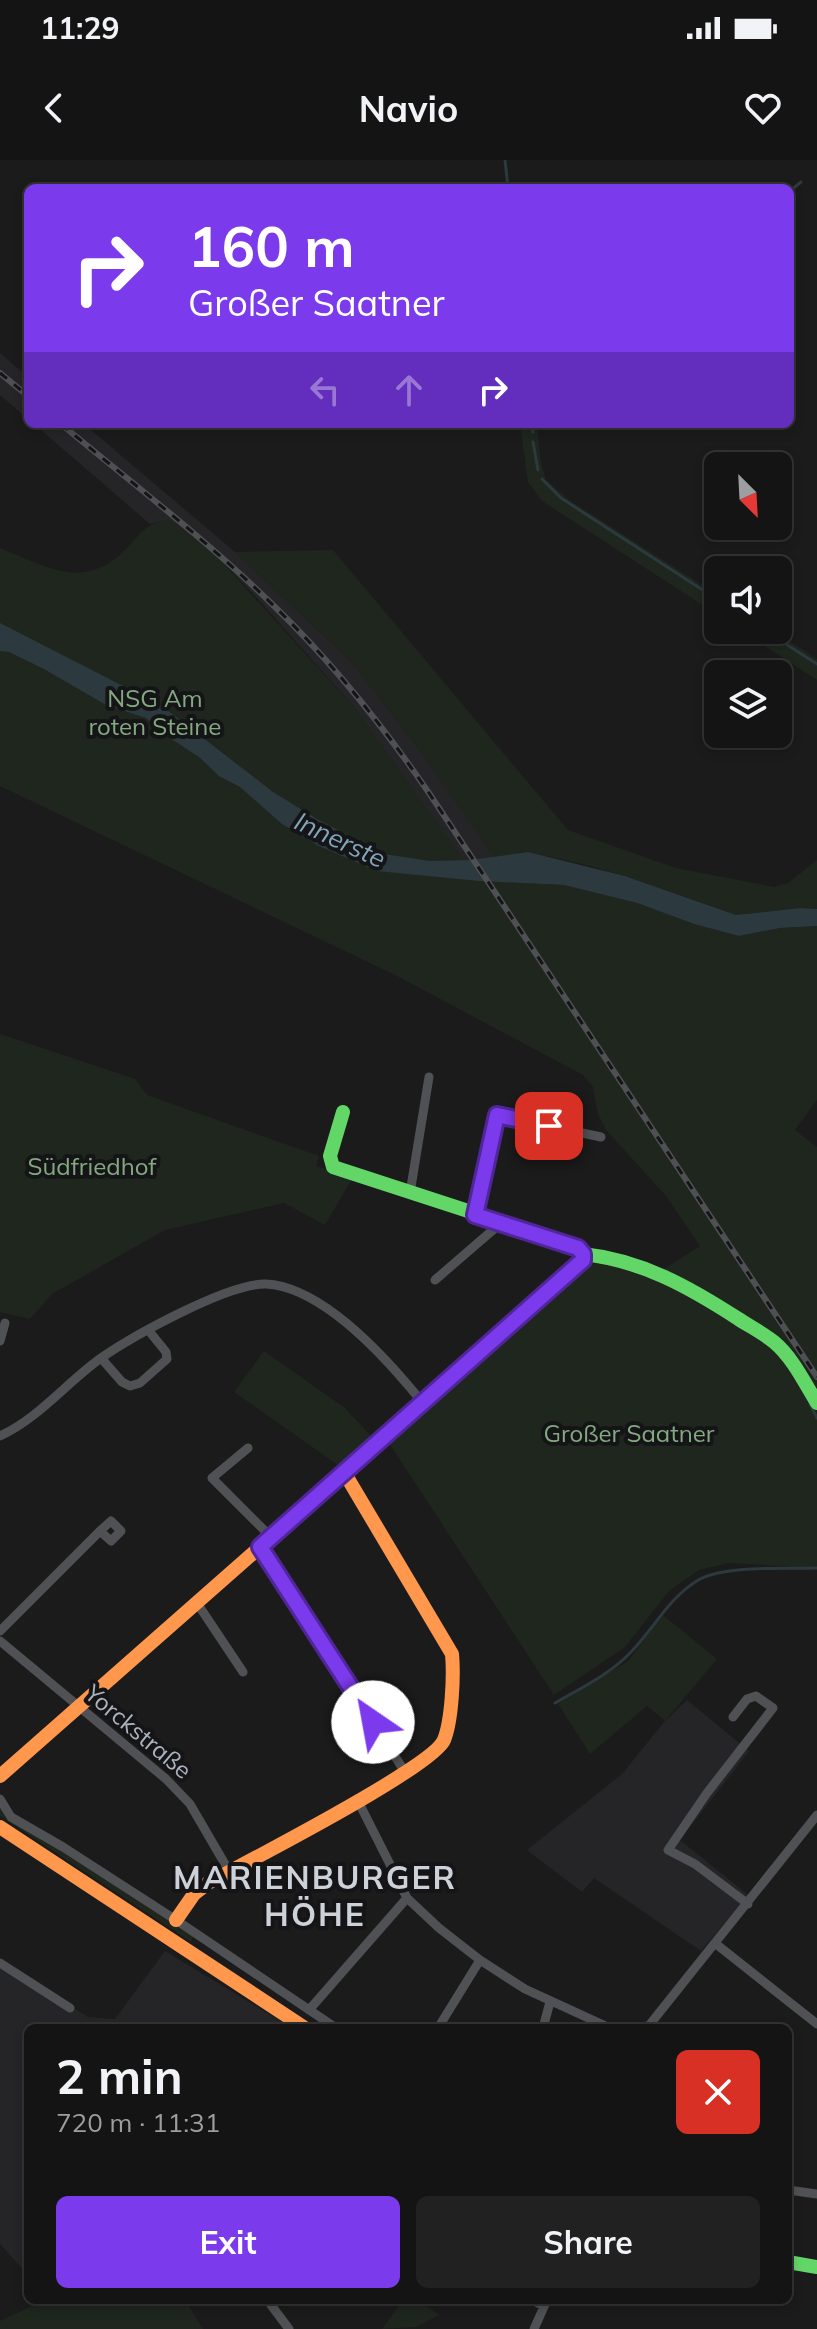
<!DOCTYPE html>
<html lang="en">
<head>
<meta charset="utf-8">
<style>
	body { margin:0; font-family:Mulish,sans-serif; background:#212122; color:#f1f3f6; height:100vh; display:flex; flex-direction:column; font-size:30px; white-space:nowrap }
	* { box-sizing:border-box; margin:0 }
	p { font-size:26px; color:#9d9ea0 }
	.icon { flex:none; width:44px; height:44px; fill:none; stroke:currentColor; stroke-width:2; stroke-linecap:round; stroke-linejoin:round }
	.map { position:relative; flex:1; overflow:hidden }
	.drawer { position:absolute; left:24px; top:1864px; width:768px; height:280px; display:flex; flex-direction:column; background:#141414; border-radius:12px; box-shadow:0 4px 12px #0003,0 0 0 2px #333334 }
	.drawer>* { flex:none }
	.guide { position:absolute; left:24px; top:24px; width:770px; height:244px; border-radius:12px; box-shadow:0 4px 12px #0003,0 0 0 2px #333334; background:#7c3aed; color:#fff; overflow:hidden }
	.needle { width:52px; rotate:156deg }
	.tools { position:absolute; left:704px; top:292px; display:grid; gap:16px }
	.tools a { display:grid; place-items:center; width:88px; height:88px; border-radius:12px; background:#141414; box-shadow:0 4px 12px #0003,0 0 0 2px #333334; font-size:40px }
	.pin { position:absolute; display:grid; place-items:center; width:68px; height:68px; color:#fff; margin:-34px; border-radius:16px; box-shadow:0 4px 12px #0006 }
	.me { position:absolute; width:88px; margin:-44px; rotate:327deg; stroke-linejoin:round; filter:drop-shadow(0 0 6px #0008) }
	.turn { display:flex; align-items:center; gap:28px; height:168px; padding:0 32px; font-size:36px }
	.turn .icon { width:104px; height:104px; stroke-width:2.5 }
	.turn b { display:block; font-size:56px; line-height:68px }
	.lanes { display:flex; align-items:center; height:76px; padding:0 32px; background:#0003; justify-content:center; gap:40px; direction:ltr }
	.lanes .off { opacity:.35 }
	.round { display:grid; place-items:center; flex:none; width:84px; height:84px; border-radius:12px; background:#212122 }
	.overview { display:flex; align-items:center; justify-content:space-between; height:136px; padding:0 32px }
	h1 { font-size:48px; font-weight:700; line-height:60px }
	.button { display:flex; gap:16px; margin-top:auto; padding:16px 32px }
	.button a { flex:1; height:92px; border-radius:12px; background:#7c3aed; color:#fff; font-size:32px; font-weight:700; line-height:92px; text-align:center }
	.button a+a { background:#212122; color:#f1f3f6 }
	.status { display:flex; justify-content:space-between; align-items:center; height:56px; padding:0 40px; background:#141414; direction:ltr }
	.status svg { height:22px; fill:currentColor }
	header { display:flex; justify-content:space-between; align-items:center; height:104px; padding:0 32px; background:#141414; font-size:36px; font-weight:700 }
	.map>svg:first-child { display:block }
</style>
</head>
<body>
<div class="status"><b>11:29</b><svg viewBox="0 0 49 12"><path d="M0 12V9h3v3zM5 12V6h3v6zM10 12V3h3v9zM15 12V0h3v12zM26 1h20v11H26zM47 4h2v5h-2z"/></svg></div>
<header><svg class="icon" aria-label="back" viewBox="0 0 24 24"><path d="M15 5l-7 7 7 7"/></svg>Navio<svg class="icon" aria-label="heart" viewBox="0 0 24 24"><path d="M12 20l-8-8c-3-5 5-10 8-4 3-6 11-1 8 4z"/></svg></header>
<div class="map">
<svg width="817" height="2169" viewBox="0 0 817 2169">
	<rect width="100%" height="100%" fill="#1b1b1b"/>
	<!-- built -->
	<path fill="#252528" d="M0 193 28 217V259L0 235Z
		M34 264H84L235 392 351 501 417 586 477 671 645 929 523 787 354 547 257 438 215 394 169 360 150 364Z
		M687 1540 749 1591 680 1680 748 1735 701 1791 594 1718 582 1732 527 1690 622 1614 664 1562Z
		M165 1791 292 1868H28V2115L0 2084V1802L88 1857 115 1859Z"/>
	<!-- green -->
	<path fill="#1e261e" d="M520 264H537L541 303 546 320 569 340 718 435V455L542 341 528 322Z
		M169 360 215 394 354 547 464 700H461L472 720 564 725 637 743 694 764 739 776 780 768 817 766V940L795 970 817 987V1408L728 1403 699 1410 669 1431 625 1487 554 1535 387 1280 599 1096 655 1115 700 1086 666 1036 606 970 598 954 593 927 583 915 397 816 0 626V388C46 406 83 432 125 390 143 372 142 365 169 360Z
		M333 390 568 670 676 708 774 727 788 723 817 700V749L800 748 736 755 625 716 582 704 528 692 493 697 417 586 351 501 235 392Z
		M740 470H772L817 499V520Z
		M0 874 135 919 147 935 319 996 316 1006 353 1017 325 1065 284 1043 165 1070 52 1134 30 1159 0 1152Z
		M264 1191 345 1248 374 1279 342 1308 234 1232Z
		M663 1455 717 1499 665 1561 647 1546 590 1594 558 1544 628 1501Z
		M0 1646 193 1776 191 1782 0 1656Z
		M45 2140H185L203 2169H0V2161Z
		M403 2140H418L439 2155 416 2167 382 2169Z"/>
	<!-- water -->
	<path fill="#2c393e" d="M0 463 162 546 273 632 317 659 384 694 430 701 471 700 528 692 625 716 736 755 800 748 817 749V766L780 768 739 776 694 764 637 743 564 725 479 721 377 711 319 686 282 664 240 627 219 616 199 597 170 578 146 558 106 545 44 509 9 492 0 491Z"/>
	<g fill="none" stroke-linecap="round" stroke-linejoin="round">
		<!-- stream -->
		<path stroke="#2c393e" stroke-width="3" d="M505 0 508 28
			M790 31 801 22
			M532 264 533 272
			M533 282 538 310
			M542 319 561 338 718 440
			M764 470 817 504
			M810 1244 817 1258
			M555 1543C581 1528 612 1513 632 1491 655 1467 670 1436 700 1419 727 1405 786 1409 817 1408"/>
		<!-- street -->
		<path stroke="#4f5154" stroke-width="9" d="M410 1033 429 917
			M475 1055 497 955 601 977
			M435 1120 501 1063
			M0 1181 5 1163
			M101 1198 122 1222 130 1226 140 1223 167 1199 166 1192 149 1171
			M0 1276C39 1258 66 1223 101 1198 133 1176 228 1123 266 1124 324 1127 388 1200 422 1242
			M248 1288 212 1318 271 1377
			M260 1387 405 1612
			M197 1443 243 1512
			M0 1471 100 1371 111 1361 121 1371 111 1381 100 1371
			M0 1481 166 1619 190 1644 229 1711
			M733 1557 747 1539 756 1536 773 1548 707 1633 668 1690 695 1704 748 1744
			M0 1639 11 1657 63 1687 176 1760 336 1868
			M358 1641 407 1738 439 1768 480 1800 525 1829 610 1868
			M716 1784 817 1864
			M0 1803 70 1848
			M309 1850 407 1738
			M438 1868 480 1800
			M543 1868 550 1842
			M647 1868 817 1655
			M788 2030 817 2034
			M532 2140 544 2146
			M271 2145 289 2169
			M534 2169 547 2140"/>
		<!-- fast -->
		<path stroke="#63d668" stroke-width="14" d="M343 952 330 996 333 1007 563 1082 578 1088 583 1094C641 1100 689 1127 737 1158 749 1166 763 1173 774 1182 793 1198 804 1222 817 1243
			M503 1173 578 1107 583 1100V1094
			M788 2102 817 2107"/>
		<!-- slow -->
		<path stroke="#ff974d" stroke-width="14" d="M0 1616 503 1173
			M0 1667 305 1868
			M176 1760 194 1734 208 1723C245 1703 433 1607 444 1580 452 1560 454 1515 452 1494L344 1312"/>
		<!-- rail casing -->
		<g stroke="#4f5053" stroke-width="6">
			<path id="rail" d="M0 213 28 236
				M61 264C133 324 208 381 274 446 333 503 383 566 429 633L817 1217"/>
		</g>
		<!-- rail -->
		<use href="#rail" stroke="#151517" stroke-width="3" stroke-dasharray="9" stroke-linecap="butt"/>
	</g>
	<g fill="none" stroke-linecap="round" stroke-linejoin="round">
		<!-- route casing -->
		<g stroke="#51269a" stroke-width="20">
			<path id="route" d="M373 1562 260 1387 583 1100V1094L578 1088 475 1055 497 955 549 966"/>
		</g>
		<!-- route -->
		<use href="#route" stroke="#7c3aed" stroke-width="14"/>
	</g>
	<g text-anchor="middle" stroke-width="8" stroke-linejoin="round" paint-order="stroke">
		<!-- park labels -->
		<g font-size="24" fill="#84a981" stroke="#151517">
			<text x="155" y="547">NSG Am<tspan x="155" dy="28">roten Steine</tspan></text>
			<text x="92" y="1015">Südfriedhof</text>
			<text x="629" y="1282">Großer Saatner</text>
		</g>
		<!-- street labels -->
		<g font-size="24" fill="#abb3bd" stroke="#151517">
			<text transform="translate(138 1572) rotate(40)" y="8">Yorckstraße</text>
		</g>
		<!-- water labels -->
		<g font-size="26" font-style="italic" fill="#81a6ba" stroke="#151517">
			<text transform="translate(340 680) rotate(25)" y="9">Innerste</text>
		</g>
		<!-- district labels -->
		<g font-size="32" font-weight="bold" letter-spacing="2" fill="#cdd1d8" stroke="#151517">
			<text x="315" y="1729">MARIENBURGER<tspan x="315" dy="37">HÖHE</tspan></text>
		</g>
	</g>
</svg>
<div class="tools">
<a><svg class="needle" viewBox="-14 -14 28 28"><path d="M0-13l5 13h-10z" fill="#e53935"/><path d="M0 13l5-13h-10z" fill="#9d9ea0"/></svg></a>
<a><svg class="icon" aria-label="sound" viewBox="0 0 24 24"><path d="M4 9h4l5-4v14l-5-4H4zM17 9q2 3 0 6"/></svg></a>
<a><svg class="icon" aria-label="layers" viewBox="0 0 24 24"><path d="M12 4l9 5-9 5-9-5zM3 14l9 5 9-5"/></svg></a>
</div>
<div class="pin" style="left:549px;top:966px;background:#d93025"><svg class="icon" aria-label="arrive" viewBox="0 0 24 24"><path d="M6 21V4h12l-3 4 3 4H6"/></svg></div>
<svg class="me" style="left:373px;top:1562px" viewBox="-20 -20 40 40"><circle r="19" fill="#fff"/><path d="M0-13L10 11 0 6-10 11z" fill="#7c3aed"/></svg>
<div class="guide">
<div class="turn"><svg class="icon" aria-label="right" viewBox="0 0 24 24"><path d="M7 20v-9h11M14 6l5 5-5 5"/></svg><div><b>160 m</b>Großer Saatner</div></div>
<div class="lanes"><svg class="icon off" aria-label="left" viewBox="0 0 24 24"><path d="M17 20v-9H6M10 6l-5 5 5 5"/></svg><svg class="icon off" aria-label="ahead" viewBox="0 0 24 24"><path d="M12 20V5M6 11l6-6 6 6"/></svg><svg class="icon" aria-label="right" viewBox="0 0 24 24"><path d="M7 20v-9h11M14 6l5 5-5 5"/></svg></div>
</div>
<section class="drawer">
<div class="overview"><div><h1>2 min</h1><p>720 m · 11:31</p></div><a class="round" style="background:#d93025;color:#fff"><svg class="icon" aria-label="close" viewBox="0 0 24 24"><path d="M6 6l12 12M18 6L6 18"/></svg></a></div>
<div class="button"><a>Exit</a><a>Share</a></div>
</section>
</div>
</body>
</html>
